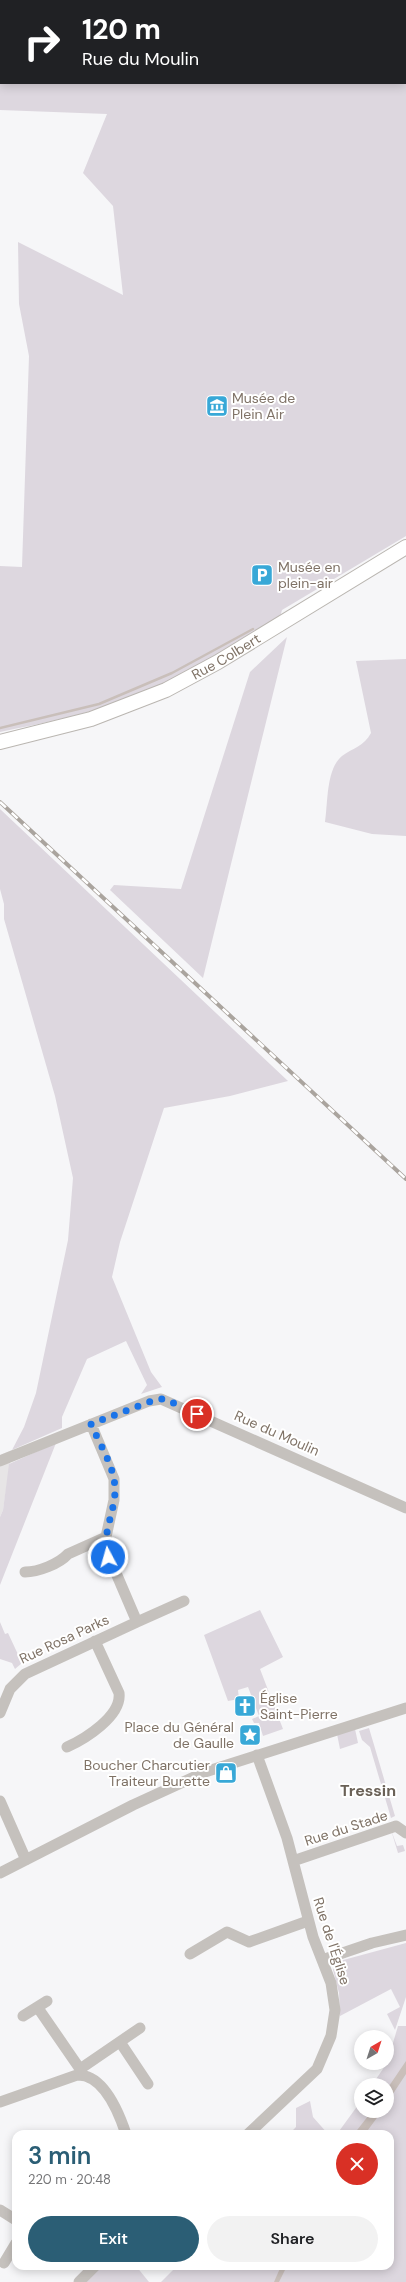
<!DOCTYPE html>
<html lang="en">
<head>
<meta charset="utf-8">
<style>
	body { margin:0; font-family:"DM Sans",sans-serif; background:#f2f2f2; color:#202124; height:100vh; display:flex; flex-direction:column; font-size:15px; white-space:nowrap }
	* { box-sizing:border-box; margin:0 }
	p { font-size:13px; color:#757577 }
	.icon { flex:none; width:22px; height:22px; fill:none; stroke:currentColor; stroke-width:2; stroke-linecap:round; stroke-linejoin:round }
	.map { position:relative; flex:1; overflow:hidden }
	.details { position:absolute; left:12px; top:2130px; width:382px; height:140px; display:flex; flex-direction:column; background:#fff; border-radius:12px; box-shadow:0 2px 10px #0003 }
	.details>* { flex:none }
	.guide { position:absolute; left:0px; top:0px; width:406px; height:84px; box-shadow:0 2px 10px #0003; background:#202124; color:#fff; overflow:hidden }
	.needle { width:26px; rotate:39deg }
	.fabs { position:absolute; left:354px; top:2030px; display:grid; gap:8px }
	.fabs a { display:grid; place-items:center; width:40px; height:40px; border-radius:50%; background:#fff; box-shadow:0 2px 10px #0003; font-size:20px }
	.pin { position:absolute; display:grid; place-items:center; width:34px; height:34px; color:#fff; margin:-17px; border:2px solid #fff; border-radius:50%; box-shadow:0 1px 4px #0007 }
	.me { position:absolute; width:44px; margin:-22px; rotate:354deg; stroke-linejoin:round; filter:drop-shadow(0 0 3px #0008) }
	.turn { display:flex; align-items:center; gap:14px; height:84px; padding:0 16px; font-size:18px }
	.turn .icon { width:52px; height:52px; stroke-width:2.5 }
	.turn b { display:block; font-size:28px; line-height:34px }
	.round { display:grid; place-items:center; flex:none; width:42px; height:42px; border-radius:21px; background:#f2f2f2 }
	.head { display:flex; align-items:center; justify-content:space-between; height:68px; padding:0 16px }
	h1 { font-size:24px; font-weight:600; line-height:30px; color:#2b5e75 }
	.action { display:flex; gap:8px; margin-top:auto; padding:8px 16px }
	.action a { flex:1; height:46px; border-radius:24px; background:#2b5e75; color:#fff; font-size:16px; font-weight:600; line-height:46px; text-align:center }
	.action a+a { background:#f2f2f2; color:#202124 }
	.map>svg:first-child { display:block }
</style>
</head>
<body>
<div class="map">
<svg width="406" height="2282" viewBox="0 0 406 2282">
	<rect width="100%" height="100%" fill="#f6f6f8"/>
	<!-- built -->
	<path fill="#e7e5e6" d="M12 1450 3 1510 0 1517V1455Z"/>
	<!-- green -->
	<path fill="#ddd7df" d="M29 0H406V536L282 610 280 617C232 646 183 678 130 698 88 714 44 723 0 732V566L22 567 29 356 19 304 18 242 123 295 113 206 83 173 107 114 0 110V62L1 83H405V1Z
		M287 637 213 937 203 978 110 890 114 885 181 889 250 672Z
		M406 659V836L372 834 325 822C328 803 326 769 342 756 353 748 364 746 371 733L356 661Z
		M0 809 288 1081 230 1096 164 1108 120 1242 112 1277 151 1372 162 1387 141 1394 147 1385 126 1341 87 1359 62 1417V1428L12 1450 24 1427 36 1393 68 1240 73 1178 55 1096 4 919V904L0 889Z
		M56 1443 0 1585V1517L3 1510 9 1464Z
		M260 1610 283 1657 260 1669 283 1729 263 1736 259 1723H254L252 1719 259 1716 248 1687 238 1690 239 1699 228 1701 204 1635Z
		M0 1622 5 1634 8 1633 22 1663 15 1669 12 1663 0 1659Z
		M369 1728 395 1816 391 1818 370 1747 362 1740 359 1731Z
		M355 1729 358 1743 340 1749 337 1734Z
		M391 1830 397 1846 403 1845 405 1851 398 1853Z
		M406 1943V1997L395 2030 387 2014 400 2007 391 1989 340 2016 339 1993 333 1970 336 1962Z
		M398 2026H406V2282H161L177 2266H390V2134H337L361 2101V2111H387V2085H372L387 2063Z
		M310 2101 313 2117 328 2134H289L296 2127V2108Z
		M101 2266H136L149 2282H85Z"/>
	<!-- water -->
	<path fill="#c9bfba" d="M406 2061V2074L387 2103V2089Z
		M372 2111H382L365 2134H354Z
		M281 2266H287L279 2282H274Z"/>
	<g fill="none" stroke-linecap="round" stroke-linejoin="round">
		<!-- stream -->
		<path stroke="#c9bfba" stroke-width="2.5" d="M0 728 99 704 172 673 253 629"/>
		<!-- major casing -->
		<g stroke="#bab6b1" stroke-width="16">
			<g id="major">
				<path id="s1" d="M0 742 91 719 166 690 218 662 406 547"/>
			</g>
		</g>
		<!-- minor -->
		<path stroke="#c5c1bd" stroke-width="11" d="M0 1461 149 1401 161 1399 406 1508
			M25 1572C38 1572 59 1564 68 1554L106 1537
			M137 1622 184 1601
			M0 1713 10 1689 25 1674 137 1622 107 1552 106 1537 114 1500V1479L91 1424
			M67 1747C85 1739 122 1716 119 1693L95 1641
			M0 1801 26 1860
			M293 1861 396 1826 406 1833
			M0 1873 133 1805 205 1772 406 1708
			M190 1954 227 1932 249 1942 308 1921
			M322 1960 372 1943 406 1935
			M38 2008 80 2069 81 2075
			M23 2016 47 2001
			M120 2042 148 2084
			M80 2069 140 2028
			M0 2102 77 2075C104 2074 119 2113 126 2134
			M248 2134 317 2069 331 2036 335 2010 331 1983 313 1937 287 1838 257 1755
			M0 2210 16 2220
			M4 2263 16 2243
			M79 2282 95 2266"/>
		<!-- major -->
		<use href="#major" stroke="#fff" stroke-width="14"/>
		<!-- rail casing -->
		<g stroke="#aaa49e" stroke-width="4">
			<path id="rail" d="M0 802 406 1179"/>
		</g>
		<!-- rail -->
		<use href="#rail" stroke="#fff" stroke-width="2.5" stroke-dasharray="8" stroke-linecap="butt"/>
	</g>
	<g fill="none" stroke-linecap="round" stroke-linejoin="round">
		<!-- route -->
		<path stroke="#1a73e8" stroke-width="7" stroke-dasharray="0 12.6" d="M108 1557C101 1534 115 1513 115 1490 115 1467 100 1445 91 1424L157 1399H165L197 1414"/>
	</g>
	<!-- icons -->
	<defs>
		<g id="museum-square" transform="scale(1.15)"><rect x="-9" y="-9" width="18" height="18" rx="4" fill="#38a8d7" stroke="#fff"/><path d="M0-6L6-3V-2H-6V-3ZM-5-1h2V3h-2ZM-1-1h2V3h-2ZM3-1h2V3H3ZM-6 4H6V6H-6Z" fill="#fff"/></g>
		<g id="parking-square" transform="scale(1.15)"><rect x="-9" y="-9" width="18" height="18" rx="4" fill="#38a8d7" stroke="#fff"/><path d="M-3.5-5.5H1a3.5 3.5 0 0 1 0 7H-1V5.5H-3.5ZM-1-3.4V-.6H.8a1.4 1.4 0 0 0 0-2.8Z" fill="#fff"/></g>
		<g id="church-square" transform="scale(1.15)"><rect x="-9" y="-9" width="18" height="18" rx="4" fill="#38a8d7" stroke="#fff"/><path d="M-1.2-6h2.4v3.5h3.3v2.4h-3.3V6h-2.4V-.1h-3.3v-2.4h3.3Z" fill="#fff"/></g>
		<g id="sight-square" transform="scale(1.15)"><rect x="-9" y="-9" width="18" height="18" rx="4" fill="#38a8d7" stroke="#fff"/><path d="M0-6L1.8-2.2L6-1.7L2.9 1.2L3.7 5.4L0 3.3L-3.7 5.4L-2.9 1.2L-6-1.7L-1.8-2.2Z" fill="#fff"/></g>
		<g id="shop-square" transform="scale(1.15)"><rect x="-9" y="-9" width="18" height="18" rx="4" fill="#38a8d7" stroke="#fff"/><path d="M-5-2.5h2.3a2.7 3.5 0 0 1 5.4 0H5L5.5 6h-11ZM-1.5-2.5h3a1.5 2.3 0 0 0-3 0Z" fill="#fff"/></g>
	</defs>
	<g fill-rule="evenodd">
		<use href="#museum-square" x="217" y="406"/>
		<use href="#parking-square" x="262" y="575"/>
		<use href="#church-square" x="245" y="1706"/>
		<use href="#sight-square" x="250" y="1735"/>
		<use href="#shop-square" x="226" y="1773"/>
	</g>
	<g text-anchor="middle" stroke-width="4" stroke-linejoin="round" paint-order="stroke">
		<!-- poi labels -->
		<g font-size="14" fill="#7f7266" stroke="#fff" text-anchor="start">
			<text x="232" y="403">Musée de<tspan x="232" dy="16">Plein Air</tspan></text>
			<text x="278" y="572">Musée en<tspan x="278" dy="16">plein-air</tspan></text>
			<text x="260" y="1703">Église<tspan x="260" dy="16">Saint-Pierre</tspan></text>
			<text x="234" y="1732" text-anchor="end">Place du Général<tspan x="234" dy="16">de Gaulle</tspan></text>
			<text x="210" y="1770" text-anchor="end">Boucher Charcutier<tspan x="210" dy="16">Traiteur Burette</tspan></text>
		</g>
		<!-- street labels -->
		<g font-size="14" fill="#7f7266" stroke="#fff">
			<text dy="5" stroke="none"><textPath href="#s1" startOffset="243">Rue Colbert</textPath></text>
			<text transform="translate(277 1433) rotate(24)" y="5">Rue du Moulin</text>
			<text transform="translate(64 1639) rotate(-25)" y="5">Rue Rosa Parks</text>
			<text transform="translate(346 1828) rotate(-18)" y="5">Rue du Stade</text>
			<text transform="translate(332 1941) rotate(72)" y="5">Rue de l'Église</text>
		</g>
		<!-- quarter labels -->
		<g font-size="16" font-weight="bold" fill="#6a6157" stroke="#fff">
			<text x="368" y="1796">Tressin</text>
		</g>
	</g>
</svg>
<div class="fabs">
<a><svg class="needle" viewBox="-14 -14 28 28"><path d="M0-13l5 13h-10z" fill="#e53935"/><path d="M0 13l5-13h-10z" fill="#757577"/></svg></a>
<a><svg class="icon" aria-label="layers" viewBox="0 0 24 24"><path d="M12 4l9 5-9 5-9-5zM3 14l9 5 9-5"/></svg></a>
</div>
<div class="pin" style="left:197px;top:1414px;background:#d93025"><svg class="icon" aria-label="arrive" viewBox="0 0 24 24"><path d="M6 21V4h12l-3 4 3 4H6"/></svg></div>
<svg class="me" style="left:108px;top:1557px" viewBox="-20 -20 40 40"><circle r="17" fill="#1a73e8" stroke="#fff" stroke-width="3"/><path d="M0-11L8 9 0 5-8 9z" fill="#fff"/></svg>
<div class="guide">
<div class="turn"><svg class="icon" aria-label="right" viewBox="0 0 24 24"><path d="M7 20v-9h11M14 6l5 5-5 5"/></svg><div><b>120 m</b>Rue du Moulin</div></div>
</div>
<section class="details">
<div class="head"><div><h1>3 min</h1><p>220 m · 20:48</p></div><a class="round" style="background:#d93025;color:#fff"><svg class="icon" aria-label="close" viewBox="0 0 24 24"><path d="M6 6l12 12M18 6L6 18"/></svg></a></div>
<div class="action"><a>Exit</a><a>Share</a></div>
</section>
</div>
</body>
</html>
